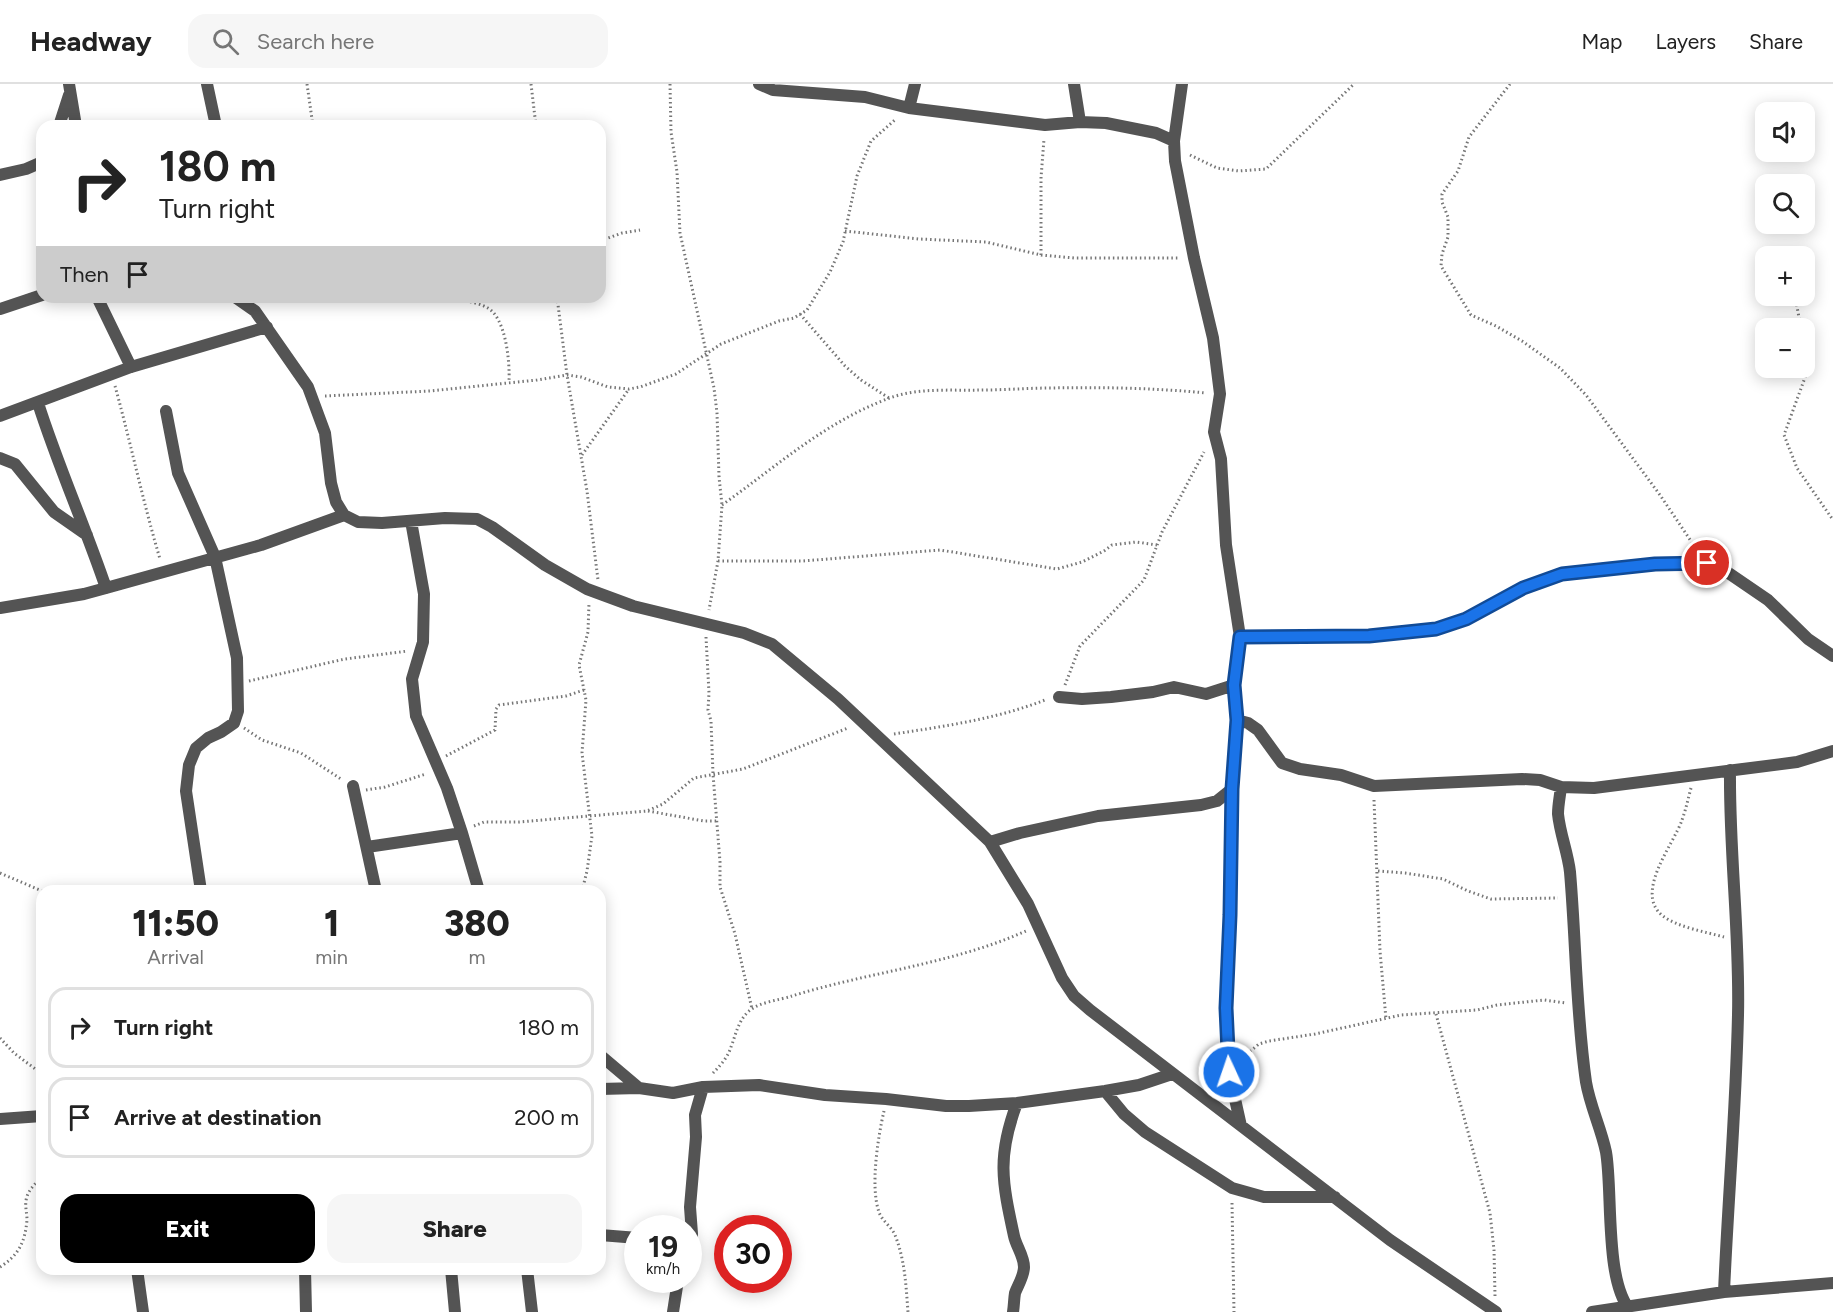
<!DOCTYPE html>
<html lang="en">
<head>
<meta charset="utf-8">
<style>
	body { margin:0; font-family:Figtree,sans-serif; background:#f6f6f6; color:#222; height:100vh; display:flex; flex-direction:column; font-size:22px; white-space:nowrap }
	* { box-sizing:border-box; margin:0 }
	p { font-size:20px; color:#767676 }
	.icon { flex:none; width:33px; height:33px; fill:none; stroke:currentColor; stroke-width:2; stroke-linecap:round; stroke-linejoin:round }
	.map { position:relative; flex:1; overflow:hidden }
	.panel { position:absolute; left:36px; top:801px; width:570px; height:390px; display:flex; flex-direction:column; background:#fff; border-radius:18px; box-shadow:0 3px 15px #0003 }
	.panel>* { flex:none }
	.banner { position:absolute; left:36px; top:36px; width:570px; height:183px; border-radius:18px; box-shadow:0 3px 15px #0003; background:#fff; color:#222; overflow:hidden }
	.controls { position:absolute; left:1755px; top:18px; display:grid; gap:12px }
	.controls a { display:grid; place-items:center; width:60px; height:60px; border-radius:12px; background:#fff; box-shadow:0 3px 15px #0003; font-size:30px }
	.speed { position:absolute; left:624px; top:1131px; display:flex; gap:12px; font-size:30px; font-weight:700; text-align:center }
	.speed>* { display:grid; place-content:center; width:78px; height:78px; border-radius:50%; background:#fff; box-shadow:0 3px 15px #0003; line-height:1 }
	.speed small { font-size:15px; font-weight:400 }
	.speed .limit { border:9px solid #d22; background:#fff; color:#111 }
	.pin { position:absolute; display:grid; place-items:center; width:51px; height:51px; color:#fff; margin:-26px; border:3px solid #fff; border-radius:50%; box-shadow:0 2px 6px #0007 }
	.me { position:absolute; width:66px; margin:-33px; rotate:357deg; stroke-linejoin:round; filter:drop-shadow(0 0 4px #0008) }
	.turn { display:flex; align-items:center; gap:21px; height:126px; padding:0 24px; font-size:27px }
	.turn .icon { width:78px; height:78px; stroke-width:2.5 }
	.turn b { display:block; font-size:42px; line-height:51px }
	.then { display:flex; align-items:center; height:57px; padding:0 24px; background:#0003; gap:12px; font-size:22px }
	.eta { display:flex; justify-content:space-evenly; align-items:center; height:102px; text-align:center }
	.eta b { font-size:36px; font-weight:800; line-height:42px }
	.action { display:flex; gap:12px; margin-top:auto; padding:12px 24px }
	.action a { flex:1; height:69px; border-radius:18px; background:#000; color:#fff; font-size:24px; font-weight:800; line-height:69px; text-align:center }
	.action a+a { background:#f6f6f6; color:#222 }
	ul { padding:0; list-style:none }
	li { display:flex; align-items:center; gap:18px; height:81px; margin:0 12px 9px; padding:0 12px; border:3px solid #e0e0e0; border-radius:18px }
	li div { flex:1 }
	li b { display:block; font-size:22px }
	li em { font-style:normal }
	header { display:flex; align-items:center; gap:36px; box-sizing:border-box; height:84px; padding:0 30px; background:#fff; border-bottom:2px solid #e0e0e0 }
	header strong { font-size:28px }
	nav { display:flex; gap:33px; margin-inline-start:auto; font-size:21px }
	.search { width:420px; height:54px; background:#f6f6f6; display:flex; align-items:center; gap:15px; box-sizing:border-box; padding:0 21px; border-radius:18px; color:#767676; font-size:22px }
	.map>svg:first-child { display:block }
</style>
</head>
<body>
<header>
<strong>Headway</strong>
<div class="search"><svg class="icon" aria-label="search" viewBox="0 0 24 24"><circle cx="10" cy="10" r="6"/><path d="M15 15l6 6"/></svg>Search here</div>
<nav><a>Map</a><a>Layers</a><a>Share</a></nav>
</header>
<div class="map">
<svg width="1833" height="1228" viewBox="0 0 1833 1228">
	<rect width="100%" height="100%" fill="#fff"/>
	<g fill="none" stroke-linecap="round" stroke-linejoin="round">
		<!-- path -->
		<path stroke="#767676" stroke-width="3" stroke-dasharray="1.5 3" stroke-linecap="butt" d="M307 0 313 42
			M531 0 536 42
			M670 0 671 48 677 88 680 149 714 304 717 329 719 393 722 421 718 477 709 526
			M1510 0 1469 53 1458 87 1442 110V118L1448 133V153L1442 170 1441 182 1471 231 1496 242 1522 257 1560 284 1586 311 1660 411 1697 466
			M1190 71 1217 84 1239 87 1266 85 1354 0
			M845 147 919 155 986 158 1041 171 1074 174H1180
			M600 157 622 149 640 146
			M1041 171V94L1044 55
			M1795 212 1801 244
			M439 213C454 216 472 216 486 223 506 232 510 278 509 298
			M557 213 567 291 587 407 598 496
			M800 230 845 282 861 296 889 314
			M1804 270 1807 288 1784 351 1797 384 1833 436
			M115 302C131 360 143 418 160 475
			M325 312 430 307 537 296 567 291 581 293 608 303 629 305 640 303 676 290 721 260 779 237 794 234 807 226 830 188 843 158 857 92 871 57 896 35
			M582 371 629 305
			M722 421C777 382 824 339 887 315 917 303 951 307 982 306 1005 306 1028 304 1051 304 1103 303 1155 304 1206 309
			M718 477H803L940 466 1057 485 1082 478 1104 467 1112 461 1136 458 1157 461
			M706 553 709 609 708 626 711 637 713 690 720 778V803L735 850 752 925
			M249 597 345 575 408 567
			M1065 601 1080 562 1144 496 1162 448 1204 368
			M244 644 262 656 301 669 341 695
			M894 650C946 642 996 635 1045 616
			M446 672 495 646 496 625 499 621 566 612 584 606
			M1691 704C1688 715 1686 725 1682 736 1674 760 1633 809 1663 832 1677 843 1706 848 1724 853
			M366 706 385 703 426 690
			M1374 716 1380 867 1386 935
			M648 727 704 737H717
			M474 742 484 738H519L647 727 663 720 694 694 743 685 848 644
			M1378 787 1405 789 1443 795 1468 807 1491 815 1558 814
			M0 789 42 807
			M582 807 587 787 592 752 582 669 586 616 579 581 588 548 589 519
			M1436 930 1490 1129 1494 1166 1495 1212
			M0 954 14 969 42 990
			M1243 973 1259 960 1269 957 1315 950 1401 931 1477 926 1497 921 1544 916 1566 919
			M713 989C720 982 728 973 731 963 736 950 738 937 749 927 759 918 780 916 792 912 869 888 952 880 1026 847
			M884 1027C878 1053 870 1103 879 1128 882 1137 891 1142 895 1151 905 1176 906 1202 908 1228
			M1232 1119 1234 1228
			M0 1183C19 1171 25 1158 27 1136 27 1129 25 1123 26 1117 27 1107 35 1100 42 1093"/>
		<!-- street -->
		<path stroke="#545454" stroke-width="12" d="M69 0 76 42
			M207 0 216 42
			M759 0 773 6 865 13 909 24 1045 41 1080 38 1106 39 1156 49 1174 57
			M1074 0 1080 38
			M1182 0 1174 57 1175 77 1194 174 1213 254 1220 310 1214 348 1221 375 1226 461 1240 553 1234 601 1237 636 1232 705 1230 831 1226 924 1229 988 1241 1042
			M909 24 915 0
			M59 42 69 11
			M0 91 26 85 42 78
			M97 213 131 283
			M235 213 255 227 308 303 325 349 331 399 336 418 344 431 358 438 382 439 445 434 477 435 492 443 545 481 587 505 633 522 744 549 772 560 838 615 990 758 1028 820 1062 894 1074 912 1090 926 1390 1156 1496 1228
			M0 225 42 211
			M38 319C58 382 85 442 106 504
			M166 327 178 389 215 473 237 574 238 627 234 639 221 648 208 654 196 664 189 681 186 707 201 807
			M0 332 131 283 267 243
			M0 374 15 380 54 428 87 451
			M411 437 424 510 423 558 412 595 416 632 447 704 462 749 479 807
			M0 524 84 510 106 504 261 461 344 431
			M1240 553 1369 552 1436 545 1466 535 1523 504 1562 490 1655 480 1707 479 1727 488 1768 516 1808 555 1833 572
			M1059 613 1082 615 1111 613 1153 608 1174 603 1206 610 1234 601
			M1237 636 1248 639 1258 646 1282 679 1300 685 1341 691 1374 702 1522 695 1540 696 1561 703 1594 704 1797 678 1833 667
			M353 702 376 807
			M1561 703C1560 712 1558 721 1558 730 1560 750 1568 769 1570 788 1576 858 1576 929 1586 998 1590 1022 1601 1044 1606 1068 1613 1107 1604 1201 1632 1228
			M990 758 1020 749 1098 732 1201 721 1217 717 1232 705
			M367 763 462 749
			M600 971 639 1004
			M600 1005 639 1004 673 1009 703 1003 759 1001 825 1011 886 1015 946 1022H969L1017 1019 1105 1007 1139 1001 1172 990
			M1105 1007 1124 1030 1145 1048 1232 1104 1264 1113H1335
			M0 1035 42 1032
			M600 1151 638 1154
			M688 1173 692 1150 690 1123 696 1053 695 1031 703 1003
			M137 1185 143 1228
			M305 1185 306 1228
			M451 1185 455 1228
			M527 1185 532 1228
			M1724 1208C1728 1116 1736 1024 1738 931 1740 850 1729 768 1730 686
			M673 1228 678 1196
			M1013 1228C1014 1222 1014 1215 1015 1209 1018 1201 1024 1192 1024 1183 1024 1172 1016 1162 1014 1152 1002 1097 997 1072 1017 1019
			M1592 1228 1724 1208 1833 1199"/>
	</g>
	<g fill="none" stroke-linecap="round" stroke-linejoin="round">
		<!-- route casing -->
		<g stroke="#114b97" stroke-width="15">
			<path id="route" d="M1229 988 1226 924 1230 831 1232 705 1237 636 1234 601 1240 553 1369 552 1436 545 1466 535 1523 504 1562 490 1655 480 1707 479"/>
		</g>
		<!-- route -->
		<use href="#route" stroke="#1a73e8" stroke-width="10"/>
	</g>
</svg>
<div class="controls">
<a><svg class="icon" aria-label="sound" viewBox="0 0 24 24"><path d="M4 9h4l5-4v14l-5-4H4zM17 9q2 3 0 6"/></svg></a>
<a><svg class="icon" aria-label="search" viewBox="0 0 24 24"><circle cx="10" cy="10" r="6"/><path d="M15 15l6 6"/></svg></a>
<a>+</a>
<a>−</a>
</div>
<div class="speed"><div>19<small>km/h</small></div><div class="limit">30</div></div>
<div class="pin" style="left:1707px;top:479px;background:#d93025"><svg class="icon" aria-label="arrive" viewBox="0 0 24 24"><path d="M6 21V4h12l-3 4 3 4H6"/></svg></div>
<svg class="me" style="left:1229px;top:988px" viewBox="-20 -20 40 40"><circle r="17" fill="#1a73e8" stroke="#fff" stroke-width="3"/><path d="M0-11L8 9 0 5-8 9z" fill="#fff"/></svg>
<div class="banner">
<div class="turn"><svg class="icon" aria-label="right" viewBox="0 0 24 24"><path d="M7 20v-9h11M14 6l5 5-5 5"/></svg><div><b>180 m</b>Turn right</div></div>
<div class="then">Then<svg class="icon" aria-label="arrive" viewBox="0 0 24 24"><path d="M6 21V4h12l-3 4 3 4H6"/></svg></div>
</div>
<section class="panel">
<div class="eta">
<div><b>11:50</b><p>Arrival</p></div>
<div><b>1</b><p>min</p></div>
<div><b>380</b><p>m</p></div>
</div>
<ul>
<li><svg class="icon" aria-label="right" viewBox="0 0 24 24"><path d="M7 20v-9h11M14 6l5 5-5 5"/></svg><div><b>Turn right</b></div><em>180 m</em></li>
<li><svg class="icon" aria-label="arrive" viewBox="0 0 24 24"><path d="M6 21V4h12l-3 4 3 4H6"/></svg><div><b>Arrive at destination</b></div><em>200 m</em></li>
</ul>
<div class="action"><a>Exit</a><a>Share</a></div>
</section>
</div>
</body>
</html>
